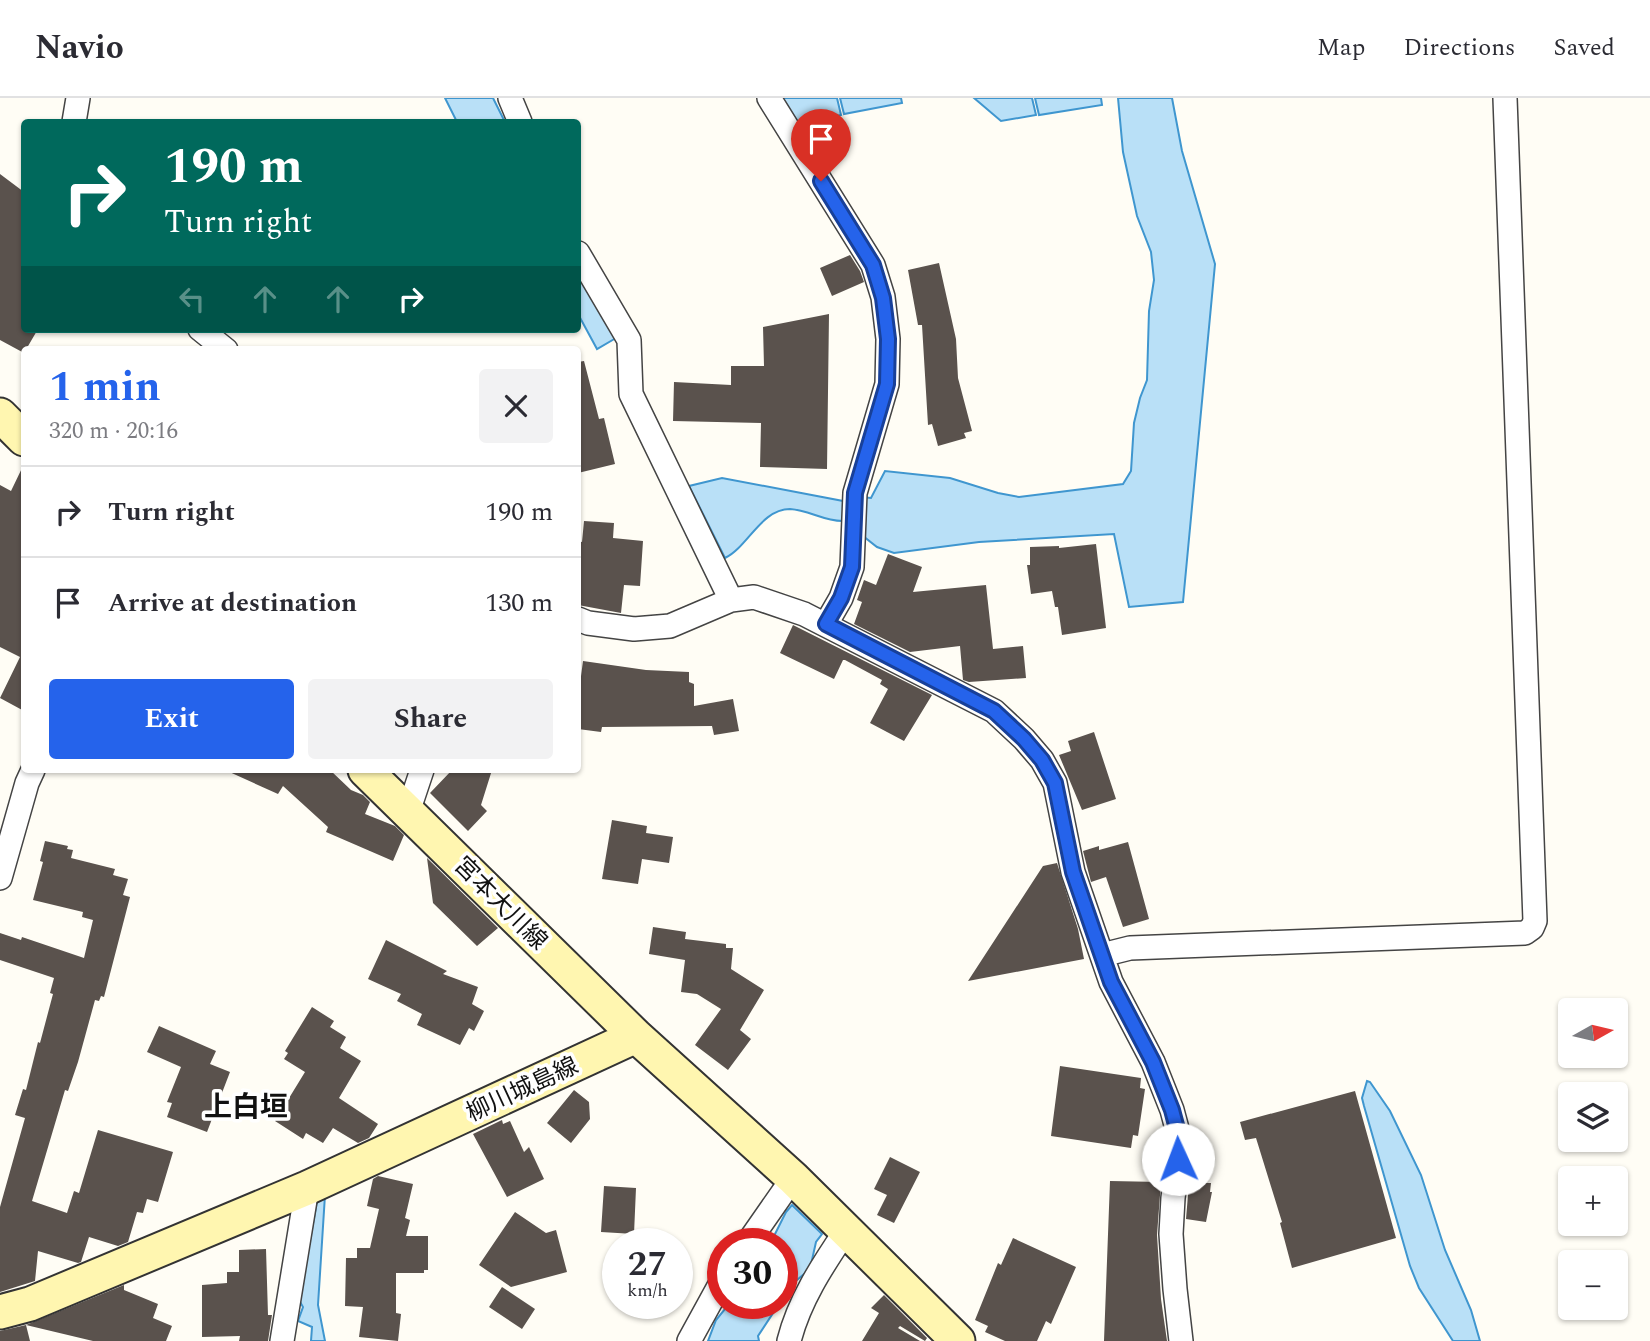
<!DOCTYPE html>
<html lang="en">
<head>
<meta charset="utf-8">
<style>
	body { margin:0; font-family:Spectral,"Noto Sans JP",serif; background:#f2f2f3; color:#2b2b33; height:100vh; display:flex; flex-direction:column; font-size:26px; white-space:nowrap }
	* { box-sizing:border-box; margin:0 }
	p { font-size:23px; color:#7c7c81 }
	.icon { flex:none; width:38px; height:38px; fill:none; stroke:currentColor; stroke-width:2; stroke-linecap:round; stroke-linejoin:round }
	.map { position:relative; flex:1; overflow:hidden }
	.panel { position:absolute; left:21px; top:248px; width:560px; height:427px; display:flex; flex-direction:column; background:#fff; border-radius:7px; box-shadow:0 2px 5px #0004 }
	.panel>* { flex:none }
	.banner { position:absolute; left:21px; top:21px; width:560px; height:214px; border-radius:7px; box-shadow:0 2px 5px #0004; background:#00695c; color:#fff; overflow:hidden }
	.needle { width:46px; rotate:82deg }
	.controls { position:absolute; left:1558px; top:900px; display:grid; gap:14px }
	.controls a { display:grid; place-items:center; width:70px; height:70px; border-radius:7px; background:#fff; box-shadow:0 2px 5px #0004; font-size:35px }
	.speed { position:absolute; left:602px; top:1130px; display:flex; gap:14px; font-size:35px; font-weight:700; text-align:center }
	.speed>* { display:grid; place-content:center; width:91px; height:91px; border-radius:50%; background:#fff; box-shadow:0 2px 5px #0004; line-height:1 }
	.speed small { font-size:18px; font-weight:400 }
	.speed .limit { border:10px solid #d22; background:#fff; color:#111 }
	.pin { position:absolute; display:grid; place-items:center; width:60px; height:60px; color:#fff; margin:-72px -30px; border-radius:50% 50% 50% 0; rotate:-45deg; box-shadow:0 0 7px #0007 }
	.pin .icon { rotate:45deg }
	.me { position:absolute; width:77px; margin:-38px; rotate:358deg; stroke-linejoin:round; filter:drop-shadow(0 0 5px #0008) }
	.turn { display:flex; align-items:center; gap:24px; height:147px; padding:0 28px; font-size:32px }
	.turn .icon { width:91px; height:91px; stroke-width:2.5 }
	.turn b { display:block; font-size:49px; line-height:60px }
	.lanes { display:flex; align-items:center; height:66px; padding:0 28px; background:#0003; justify-content:center; gap:35px; direction:ltr }
	.lanes .off { opacity:.35 }
	.round { display:grid; place-items:center; flex:none; width:74px; height:74px; border-radius:7px; background:#f2f2f3 }
	.head { display:flex; align-items:center; justify-content:space-between; height:119px; padding:0 28px }
	h1 { font-size:42px; font-weight:700; line-height:52px; color:#2563eb }
	.button { display:flex; gap:14px; margin-top:auto; padding:14px 28px }
	.button a { flex:1; height:80px; border-radius:7px; background:#2563eb; color:#fff; font-size:28px; font-weight:700; line-height:80px; text-align:center }
	.button a+a { background:#f2f2f3; color:#2b2b33 }
	ul { padding:0; list-style:none }
	li { display:flex; align-items:center; gap:21px; height:91px; padding:0 28px; border-top:2px solid #e1e1e2 }
	li div { flex:1 }
	li b { display:block; font-size:26px }
	li em { font-style:normal }
	header { display:flex; align-items:center; gap:42px; box-sizing:border-box; height:98px; padding:0 35px; background:#fff; border-bottom:2px solid #e1e1e2 }
	header strong { font-size:33px }
	nav { display:flex; gap:38px; margin-inline-start:auto; font-size:24px }
	.map>svg:first-child { display:block }
</style>
</head>
<body>
<header>
<strong>Navio</strong>
<nav><a>Map</a><a>Directions</a><a>Saved</a></nav>
</header>
<div class="map">
<svg width="1650" height="1243" viewBox="0 0 1650 1243">
	<rect width="100%" height="100%" fill="#fffdf5"/>
	<!-- water -->
	<path fill="#b9e0f7" stroke="#3f96cf" stroke-width="2" d="M445 0H493L505 24H457Z
		M782 0H837L841 17 798 25Z
		M840 0H901L902 5 844 16Z
		M974 0H1032L1036 17 1001 23Z
		M1035 0H1101L1102 7 1039 17Z
		M1118 0H1172L1182 53 1215 166 1183 504 1129 509 1114 436 979 444 894 455 877 449 844 423C825 424 809 412 790 411 761 411 748 449 725 460L689 388 722 380 859 406 861 399 871 400 885 373 950 380 998 395 1019 399 1123 386 1131 373 1134 325 1140 300 1147 282 1149 213 1154 182 1151 154 1137 118 1123 54Z
		M578 173 616 240 597 251 578 216Z
		M1367 983 1370 984 1390 1013 1421 1077 1445 1152 1471 1212 1480 1243H1453L1419 1190 1410 1168 1364 1008 1362 1000Z
		M325 1097 318 1207 325 1243H311L312 1229 298 1223 303 1209 299 1202 318 1098Z
		M792 1107 822 1136 816 1144 810 1171 790 1188 782 1200V1146H770L786 1114Z
		M729 1206H779L758 1238 759 1243H708L716 1222Z"/>
	<!-- building -->
	<path fill="#5a524d" d="M0 76 24 94V231H38L24 255 0 242Z
		M850 157 860 173 864 184 832 198 820 170Z
		M939 165 956 241 958 280 972 333 964 335 966 340 938 348 932 326 928 327 922 227H918L908 172Z
		M829 216 827 371 760 369 761 325 673 323 674 284 731 287V268H764L763 229Z
		M584 263 599 321 604 320 615 366 578 375V264Z
		M24 366V613L0 600 20 559 0 549V387L11 393Z
		M584 423 614 425 613 440 643 443 640 488 624 487 621 515 578 507V443L582 444Z
		M1096 446 1106 530 1062 537 1058 509H1055L1052 493 1031 496 1027 467H1030V449L1059 448V450Z
		M888 456 922 469 913 494 986 487 993 551 1023 548 1026 580 969 584 963 582 960 548 910 554 854 526 862 504 857 502 864 482 876 487Z
		M793 527 932 597 904 643 870 625 888 591 880 586 882 582 845 562H843L834 581 780 555Z
		M583 563 646 572 689 574V584L694 586V608L733 601 739 633 714 637 712 628 602 629 601 634 578 631V601Z
		M1094 634 1116 701 1082 712 1059 657 1071 653 1068 643Z
		M225 672H330L351 692 363 697 370 704 365 716 395 728 404 737 393 763 326 734 328 729 283 688 278 696Z
		M452 672H492L481 707 487 713 468 733 430 695Z
		M612 722 647 728 646 735 673 739 669 765 642 761 638 786 602 781Z
		M45 743 68 748 67 751 73 752 71 760 115 771 113 777 128 781 123 797 130 799 104 899 101 898 99 903 95 902 78 964 68 993 65 992 32 1103 67 1115 74 1093 79 1095 98 1032 173 1054 158 1104 147 1101 143 1115 137 1114 128 1144 118 1148 89 1139 81 1164 78 1165 38 1153 35 1183 0 1194V1109L25 1020 15 1017 23 991 26 992 38 944 40 945 53 896 50 895 54 880 0 862V835L21 842 22 839 84 860 93 822 82 819 83 814 33 802 43 764 40 763Z
		M1128 744 1149 821 1123 829 1106 779 1091 784 1083 753 1099 748V752Z
		M427 760 498 830 477 848 433 805Z
		M1057 765 1078 831 1084 861 968 883 1043 768Z
		M653 829 686 834 685 841 726 846V850H733L731 871 764 892 740 932 751 941 728 972 695 947 721 911 697 896 681 894 685 862 649 856Z
		M386 842 447 873 443 876 478 889 472 906 484 913 474 933 469 930 460 947 417 927 422 916 397 903 401 896 368 881Z
		M312 909 334 923 330 929 346 939 340 950 361 963 339 1000 378 1026 369 1040 358 1045 333 1030 323 1045 306 1035 303 1041 275 1023 305 974 284 961 288 955 285 953Z
		M159 928 216 953 210 966 230 974 207 1034 167 1019 172 1005 167 1004 181 969 147 954Z
		M1060 968 1141 980 1140 990 1145 991 1138 1038 1133 1037 1131 1050 1051 1038Z
		M574 992 589 1004 590 1021 571 1045 547 1025Z
		M1355 993 1396 1140 1292 1170 1280 1125 1282 1124 1256 1040 1245 1042 1240 1024Z
		M502 1022 503 1026 510 1023 524 1054 529 1049 544 1081 507 1099 473 1036Z
		M890 1059 920 1074 894 1125 877 1117 887 1097 874 1091Z
		M378 1078 413 1086 405 1120 410 1122 406 1138H428V1172H424V1175H396V1215L401 1216 398 1243 359 1239 363 1209 345 1208 346 1160H357V1150H370L379 1111 367 1108 373 1081Z
		M1110 1083 1161 1084 1157 1137 1161 1201 1167 1243H1104Z
		M1189 1085H1211L1210 1094H1212L1206 1124 1186 1121Z
		M604 1088 636 1090 634 1136 601 1134Z
		M515 1114 546 1135 556 1132 567 1174 511 1189 479 1167Z
		M1013 1140 1076 1169 1051 1226 1046 1223 1037 1243H1005L985 1234 988 1228 975 1222 998 1165 1001 1167Z
		M266 1151 268 1217H272L268 1243H239L240 1238 202 1239V1187L227 1185V1174H239V1152Z
		M124 1187V1192L158 1206 153 1220 172 1228 166 1243H93L26 1227Z
		M502 1189 535 1211 522 1231 489 1209Z
		M884 1197 927 1240 925 1243 900 1228 898 1230 920 1243H862L879 1215 871 1210Z
		M26 1227 30 1243H0V1233Z"/>
	<g fill="none" stroke-linecap="round" stroke-linejoin="round">
		<!-- street casing -->
		<g stroke="#444" stroke-width="26">
			<path id="street" d="M510 0 520 24
				M769 0 873 167 883 199 888 241 887 286 855 395 852 469 841 500 826 526
				M74 24 78 0
				M578 155 629 242 631 296 731 502
				M200 231 226 252
				M578 521 588 525 634 531 670 528 731 502 754 499 804 516 994 613 1024 641 1042 662 1055 685 1073 774 1111 884 1153 964 1172 1012 1180 1042 1173 1100 1171 1136 1175 1191 1181 1243
				M408 714 422 672
				M0 780 27 685 33 672
				M1102 857 1130 850 1525 835 1532 830 1535 823 1505 0
				M747 1146 793 1080
				M282 1243 307 1090
				M689 1243 723 1181
				M789 1243C799 1203 822 1168 845 1134"/>
		</g>
		<!-- secondary casing -->
		<g stroke="#333" stroke-width="37">
			<path id="secondary" d="M0 317 24 341
				M365 672 636 938 793 1080 958 1243
				M0 1214 30 1206 307 1090 636 938"/>
		</g>
		<!-- street -->
		<use href="#street" stroke="#fff" stroke-width="23"/>
		<!-- secondary -->
		<use href="#secondary" stroke="#fff6b0" stroke-width="33"/>
	</g>
	<g fill="none" stroke-linecap="round" stroke-linejoin="round">
		<!-- route casing -->
		<g stroke="#184099" stroke-width="18">
			<path id="route" d="M821 83 873 167 883 200 888 241 887 286 855 395 852 469 841 500 826 526 994 613 1024 641 1042 662 1055 685 1073 774 1111 884 1153 964 1172 1012 1180 1042 1178 1061"/>
		</g>
		<!-- route -->
		<use href="#route" stroke="#2563eb" stroke-width="12"/>
	</g>
	<g text-anchor="middle" stroke-width="7" stroke-linejoin="round" paint-order="stroke">
		<!-- street labels -->
		<g font-size="24" fill="#111" stroke="#fff">
			<text transform="translate(501 805) rotate(45)" y="8">宮本大川線</text>
			<text transform="translate(522 991) rotate(-25)" y="8">柳川城島線</text>
		</g>
		<!-- quarter labels -->
		<g font-size="28" font-weight="bold" fill="#111" stroke="#fff">
			<text x="246" y="1018">上白垣</text>
		</g>
	</g>
</svg>
<div class="controls">
<a><svg class="needle" viewBox="-14 -14 28 28"><path d="M0-13l5 13h-10z" fill="#e53935"/><path d="M0 13l5-13h-10z" fill="#7c7c81"/></svg></a>
<a><svg class="icon" aria-label="layers" viewBox="0 0 24 24"><path d="M12 4l9 5-9 5-9-5zM3 14l9 5 9-5"/></svg></a>
<a>+</a>
<a>−</a>
</div>
<div class="speed"><div>27<small>km/h</small></div><div class="limit">30</div></div>
<div class="pin" style="left:821px;top:83px;background:#d93025"><svg class="icon" aria-label="arrive" viewBox="0 0 24 24"><path d="M6 21V4h12l-3 4 3 4H6"/></svg></div>
<svg class="me" style="left:1178px;top:1061px" viewBox="-20 -20 40 40"><circle r="19" fill="#fff"/><path d="M0-13L10 11 0 6-10 11z" fill="#2563eb"/></svg>
<div class="banner">
<div class="turn"><svg class="icon" aria-label="right" viewBox="0 0 24 24"><path d="M7 20v-9h11M14 6l5 5-5 5"/></svg><div><b>190 m</b>Turn right</div></div>
<div class="lanes"><svg class="icon off" aria-label="left" viewBox="0 0 24 24"><path d="M17 20v-9H6M10 6l-5 5 5 5"/></svg><svg class="icon off" aria-label="ahead" viewBox="0 0 24 24"><path d="M12 20V5M6 11l6-6 6 6"/></svg><svg class="icon off" aria-label="ahead" viewBox="0 0 24 24"><path d="M12 20V5M6 11l6-6 6 6"/></svg><svg class="icon" aria-label="right" viewBox="0 0 24 24"><path d="M7 20v-9h11M14 6l5 5-5 5"/></svg></div>
</div>
<section class="panel">
<div class="head"><div><h1>1 min</h1><p>320 m · 20:16</p></div><a class="round"><svg class="icon" aria-label="close" viewBox="0 0 24 24"><path d="M6 6l12 12M18 6L6 18"/></svg></a></div>
<ul>
<li><svg class="icon" aria-label="right" viewBox="0 0 24 24"><path d="M7 20v-9h11M14 6l5 5-5 5"/></svg><div><b>Turn right</b></div><em>190 m</em></li>
<li><svg class="icon" aria-label="arrive" viewBox="0 0 24 24"><path d="M6 21V4h12l-3 4 3 4H6"/></svg><div><b>Arrive at destination</b></div><em>130 m</em></li>
</ul>
<div class="button"><a>Exit</a><a>Share</a></div>
</section>
</div>
</body>
</html>
